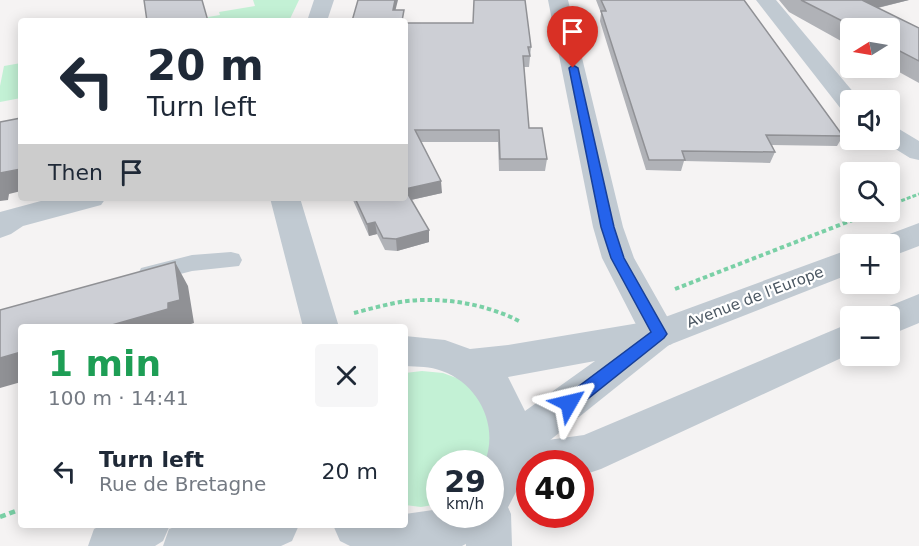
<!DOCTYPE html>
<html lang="en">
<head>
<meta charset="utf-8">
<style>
	body { margin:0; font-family:"DejaVu Sans",sans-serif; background:#f6f6f7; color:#1f2937; height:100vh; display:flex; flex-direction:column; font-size:22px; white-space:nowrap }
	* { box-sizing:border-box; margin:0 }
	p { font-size:20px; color:#747a83 }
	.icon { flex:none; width:33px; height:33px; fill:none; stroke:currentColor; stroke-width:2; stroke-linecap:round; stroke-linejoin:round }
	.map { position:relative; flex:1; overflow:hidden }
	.panel { position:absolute; left:18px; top:324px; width:390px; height:204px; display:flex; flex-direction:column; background:#fff; border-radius:6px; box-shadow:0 3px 15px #0003 }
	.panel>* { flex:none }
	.hud { position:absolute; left:18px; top:18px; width:390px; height:183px; border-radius:6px; box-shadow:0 3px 15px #0003; background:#fff; color:#1f2937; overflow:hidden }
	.needle { width:39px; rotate:259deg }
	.tools { position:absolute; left:840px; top:18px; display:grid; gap:12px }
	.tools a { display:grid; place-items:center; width:60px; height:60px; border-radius:6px; background:#fff; box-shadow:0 3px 15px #0003; font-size:30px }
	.speed { position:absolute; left:426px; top:450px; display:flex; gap:12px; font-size:30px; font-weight:700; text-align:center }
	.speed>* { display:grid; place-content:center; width:78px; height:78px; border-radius:50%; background:#fff; box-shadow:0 3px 15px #0003; line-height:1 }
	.speed small { font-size:15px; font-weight:400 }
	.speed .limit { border:9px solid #d22; background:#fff; color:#111 }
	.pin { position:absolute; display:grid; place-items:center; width:51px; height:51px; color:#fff; margin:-62px -26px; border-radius:50% 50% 50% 0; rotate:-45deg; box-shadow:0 0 6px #0007 }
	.pin .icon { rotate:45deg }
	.me { position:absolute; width:66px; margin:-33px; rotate:53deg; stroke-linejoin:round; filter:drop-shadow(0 0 4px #0008) }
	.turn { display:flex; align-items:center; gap:21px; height:126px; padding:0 30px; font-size:27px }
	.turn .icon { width:78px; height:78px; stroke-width:2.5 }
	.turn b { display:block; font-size:42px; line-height:51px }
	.then { display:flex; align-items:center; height:57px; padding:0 30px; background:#0003; gap:12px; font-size:22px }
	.round { display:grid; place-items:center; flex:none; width:63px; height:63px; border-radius:6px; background:#f6f6f7 }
	.summary { display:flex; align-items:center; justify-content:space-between; height:102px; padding:0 30px }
	h1 { font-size:36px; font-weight:700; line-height:45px; color:#1e9e55 }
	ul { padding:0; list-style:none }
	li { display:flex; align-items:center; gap:18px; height:90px; padding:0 30px }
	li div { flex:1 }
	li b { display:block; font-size:22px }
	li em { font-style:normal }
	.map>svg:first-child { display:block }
</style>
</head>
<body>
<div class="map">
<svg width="919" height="546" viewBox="0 0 919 546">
	<rect width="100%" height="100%" fill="#f5f3f3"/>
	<!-- green -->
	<path fill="#c3f1d5" d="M253 0H299L289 21H209L208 17 220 15 219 12 255 6Z
		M21 63V98L0 102V86L4 66Z
		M422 371 443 373 462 380 478 393 495 431 488 463 440 464 439 504 421 507 405 505V373Z"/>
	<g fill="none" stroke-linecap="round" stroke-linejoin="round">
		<!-- path-far2 -->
		<path stroke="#7ad0a6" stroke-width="3" stroke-dasharray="4 2" stroke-linecap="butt" d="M890 205 919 194
			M870 213 873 212"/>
		<!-- path-far1 -->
		<path stroke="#7ad0a6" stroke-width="4" stroke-dasharray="4.5 3" stroke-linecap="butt" d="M675 289 873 212
			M354 313C369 309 384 305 400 302 438 296 484 303 519 321"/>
		<!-- path -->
		<path stroke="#7ad0a6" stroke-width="4.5" stroke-dasharray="6 4" stroke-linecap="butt" d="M0 517 21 509"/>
		<!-- service -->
		<path fill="#c1cad2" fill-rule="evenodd" d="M231 252 239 254 242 260 239 266 192 271 149 282 141 280 138 274 141 268 192 255Z"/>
		<!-- minor -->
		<path fill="#c1cad2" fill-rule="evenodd" d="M314 0H334L327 21H307Z
			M548 0H568L623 227 634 258 677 334 672 344 659 349 646 344 602 258 593 227Z
			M756 0H776L860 100H850V111L841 109Z
			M890 126 899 129 919 141V160L910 158 881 140H890Z
			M52 198H106L101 205 23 226 11 234 0 238V212Z
			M270 198H300L339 327H303Z
			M919 294V323L890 335V316H875L877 311Z
			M850 323V354L601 469 580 476V464H530V484L505 488 490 482V464H485L490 452 505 446 584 435Z
			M490 492 504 498 511 514 512 546H466L465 514H490Z"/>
		<!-- tertiary -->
		<path fill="#c1cad2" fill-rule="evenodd" d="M919 223V246L890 257V244H875L879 238Z
			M850 249V274L669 345 529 457 516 492 506 511 493 516C486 532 478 538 462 546H350L340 541 333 525H405V514L440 509V514H490V464H484C500 427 479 384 442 371 430 366 418 367 405 366V336L445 340 470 349 508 345 657 320ZM595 361 525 411 508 377Z
			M102 525H170L163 541 155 546H88L94 529Z
			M180 525H299L292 541 281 546H163L169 529Z"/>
	</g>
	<!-- wall -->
	<path fill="#b0b2b7" d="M596 0H744L843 136 837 146 772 145 775 152 770 163 684 161 681 171 646 170 600 21 601 13Z
		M779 0H909L878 8 919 28V83L890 67V28H850V46L789 12Z
		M405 23 531 47 529 67H524L529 128 547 159 545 171H499L498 142H421L442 193 411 200 429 242 397 251 385 250 377 234 369 236 352 198H405Z"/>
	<!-- shaded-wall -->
	<path fill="#909195" d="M395 0H398L393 20V10Z
		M860 0H909L852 14Z
		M21 169V191L9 194 8 200 0 201V173Z
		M441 181 442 193 406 201 405 189Z
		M375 222 377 234 369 236 367 224Z
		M429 230V242L397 251 396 239Z
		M175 262 188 286 194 323 182 327H105Z
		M21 352V382L0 388V358Z"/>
	<!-- building -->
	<path fill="#cdcfd5" stroke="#909195" stroke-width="1.5" d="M144 0H202L208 21H147Z
		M358 0H395L393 10H404L402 21H352Z
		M474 0H525L531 47H528L530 56H523L529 128H542L547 159H500L499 130H415L441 181 405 189V23H473Z
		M601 0H744L843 136 766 135 775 152 682 151 685 160H649L601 11H606Z
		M801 0H862L919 28V61L890 46V28H856Z
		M21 118V169L0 173V122Z
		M405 189 429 230 396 239 383 238 375 222 367 224 355 198H405Z
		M175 262 180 300 168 303V309L105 327H21V352L0 358V310Z"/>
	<!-- route -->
	<path fill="#2563eb" stroke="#184099" stroke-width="1.5" d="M573 65 578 68 614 227 624 258 667 334 664 338 575 409 569 411 563 409 561 403 563 398 651 332 611 258 601 227 569 68Z"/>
	<g text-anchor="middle" stroke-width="4.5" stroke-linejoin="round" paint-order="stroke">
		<!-- street labels -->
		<g font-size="15" fill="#4a5661" stroke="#fff">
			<text transform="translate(755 297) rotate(-21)" y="5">Avenue de l'Europe</text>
		</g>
	</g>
</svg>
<div class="tools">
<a><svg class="needle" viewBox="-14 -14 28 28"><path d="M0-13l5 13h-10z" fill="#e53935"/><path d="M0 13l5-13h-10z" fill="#747a83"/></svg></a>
<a><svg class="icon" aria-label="sound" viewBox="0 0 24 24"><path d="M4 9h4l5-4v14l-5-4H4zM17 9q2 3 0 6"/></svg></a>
<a><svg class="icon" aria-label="search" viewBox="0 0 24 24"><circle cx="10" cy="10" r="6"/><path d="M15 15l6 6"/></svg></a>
<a>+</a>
<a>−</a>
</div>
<div class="speed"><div>29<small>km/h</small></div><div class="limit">40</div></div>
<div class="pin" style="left:573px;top:68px;background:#d93025"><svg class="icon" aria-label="arrive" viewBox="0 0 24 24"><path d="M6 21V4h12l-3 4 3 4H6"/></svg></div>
<svg class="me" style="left:569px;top:403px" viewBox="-20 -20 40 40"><path d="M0-17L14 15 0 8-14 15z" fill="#2563eb" stroke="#fff" stroke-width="4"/></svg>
<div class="hud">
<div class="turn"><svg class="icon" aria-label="left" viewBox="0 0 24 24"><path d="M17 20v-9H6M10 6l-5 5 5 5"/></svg><div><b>20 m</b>Turn left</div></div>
<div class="then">Then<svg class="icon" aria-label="arrive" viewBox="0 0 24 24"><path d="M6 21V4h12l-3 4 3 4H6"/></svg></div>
</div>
<section class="panel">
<div class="summary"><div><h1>1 min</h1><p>100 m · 14:41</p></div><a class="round"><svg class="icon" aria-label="close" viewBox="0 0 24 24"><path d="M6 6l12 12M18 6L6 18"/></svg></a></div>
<ul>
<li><svg class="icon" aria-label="left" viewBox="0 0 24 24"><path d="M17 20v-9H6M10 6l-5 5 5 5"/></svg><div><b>Turn left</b><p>Rue de Bretagne</p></div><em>20 m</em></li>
</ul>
</section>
</div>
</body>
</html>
